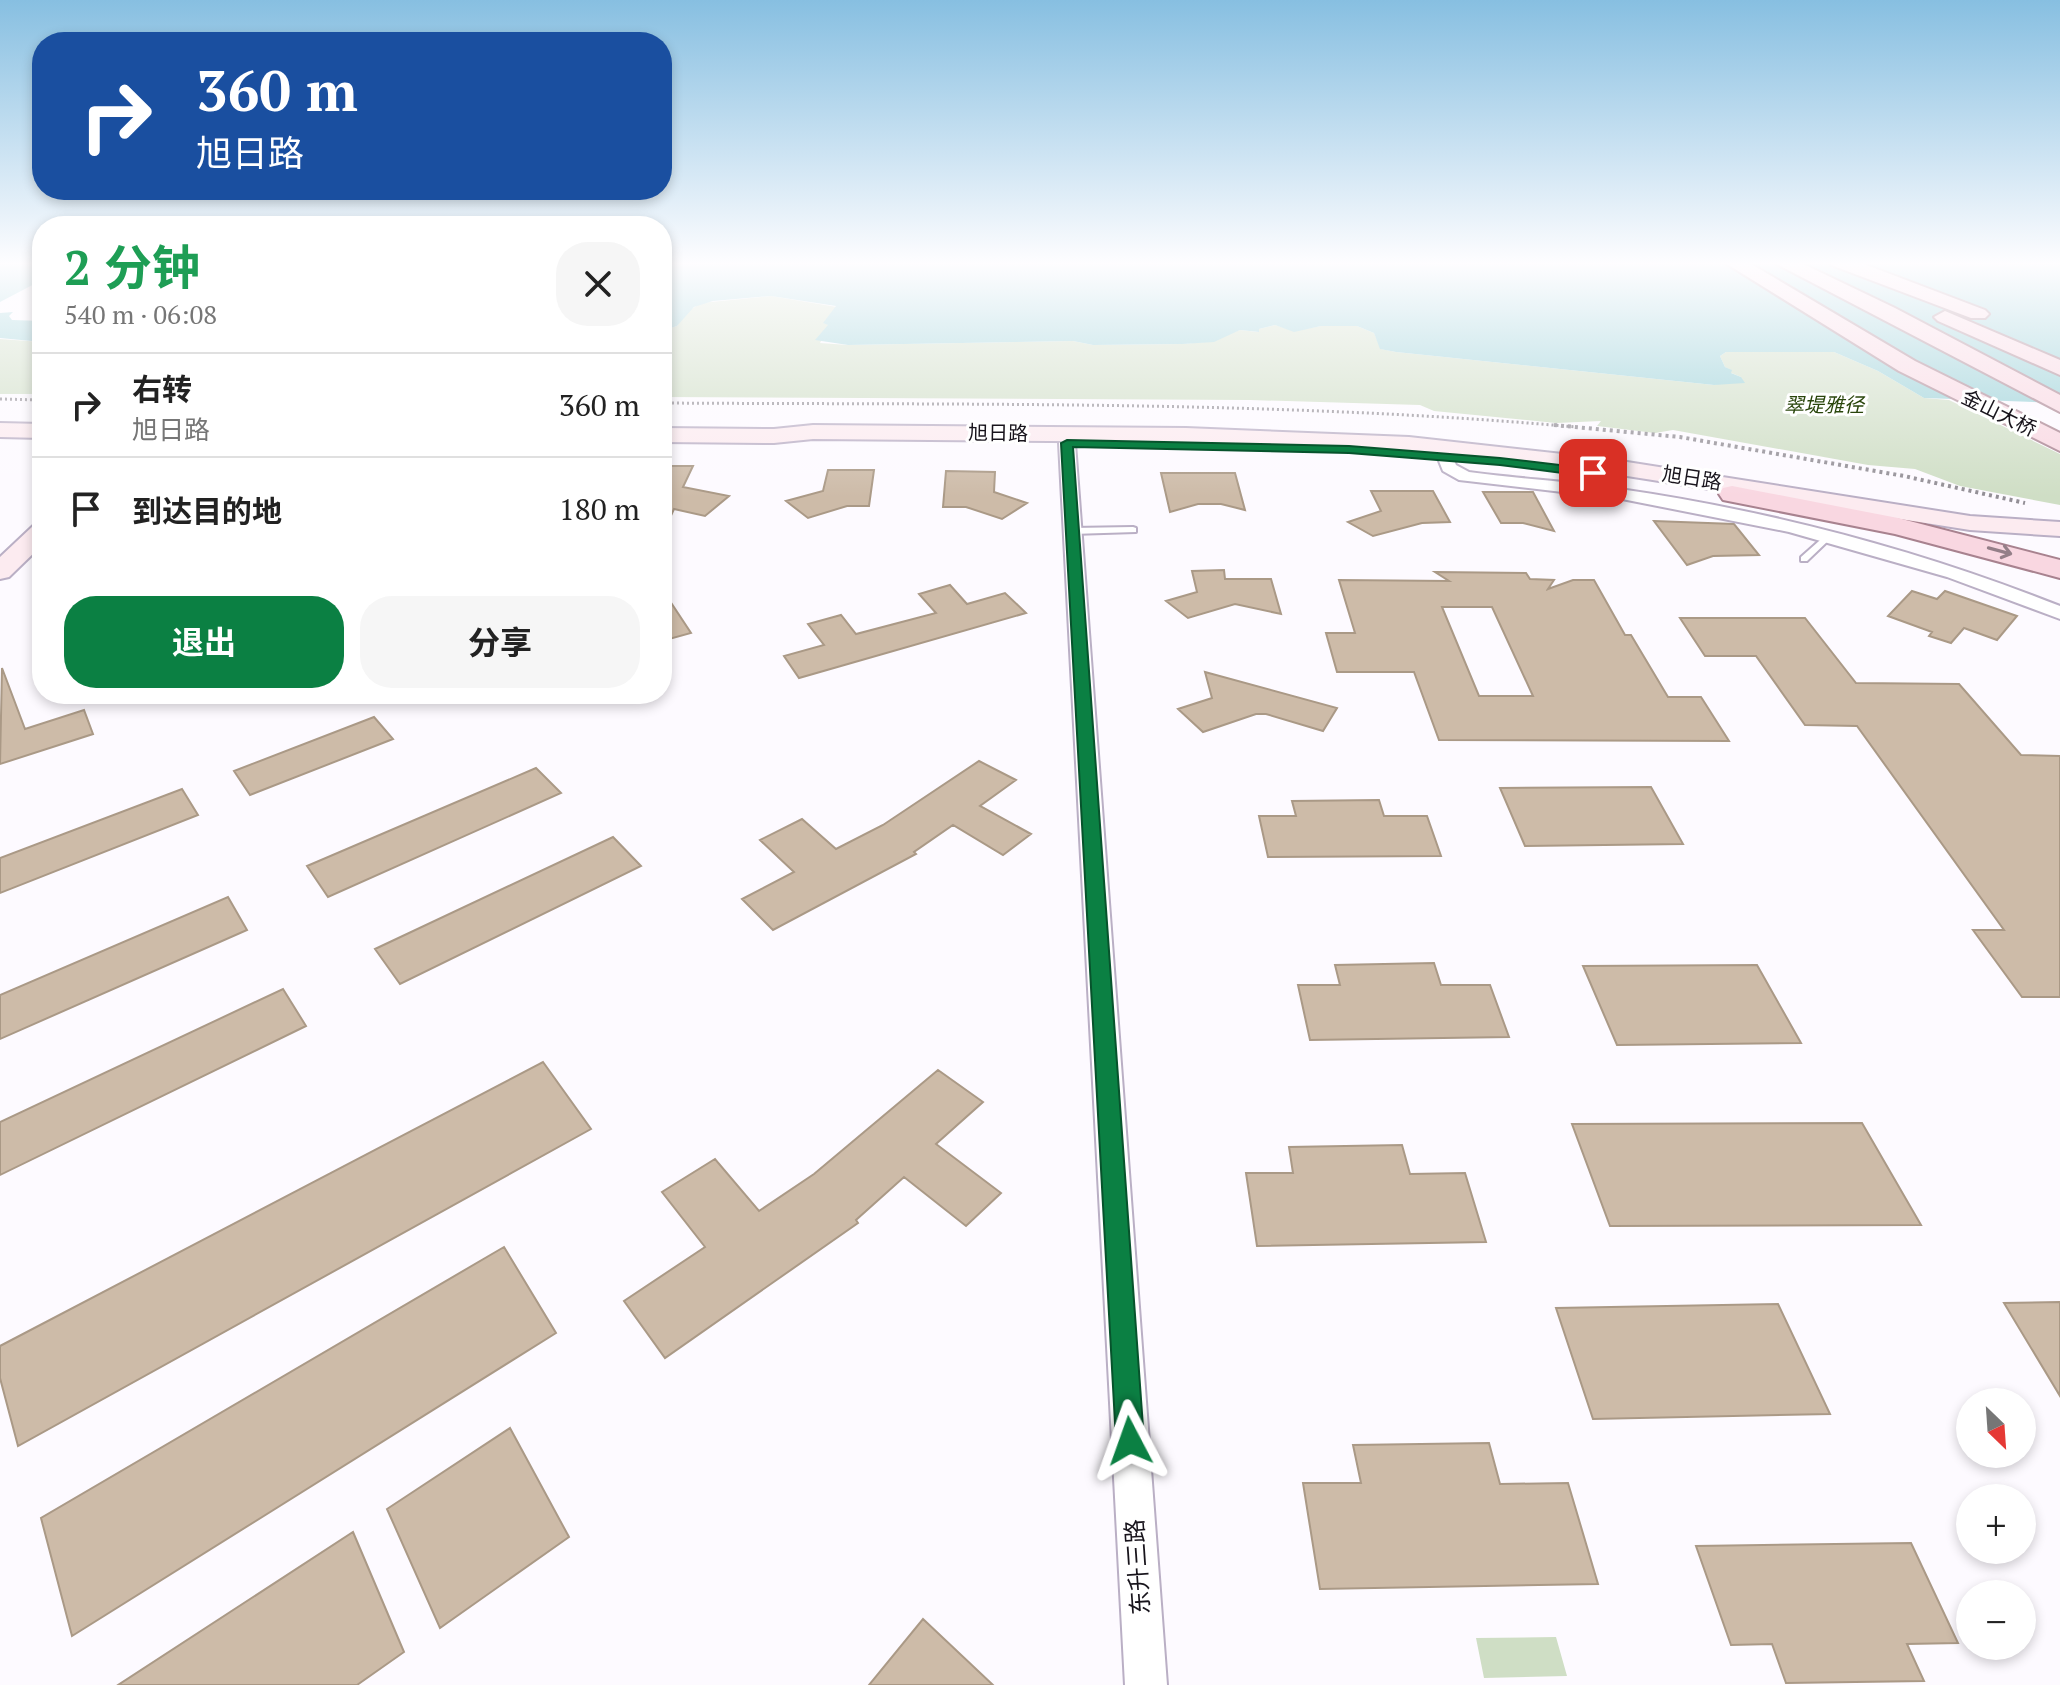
<!DOCTYPE html>
<html lang="zh">
<head>
<meta charset="utf-8">
<style>
	body { margin:0; font-family:"PT Serif","Noto Sans SC",serif; background:#f6f6f6; color:#222; height:100vh; display:flex; flex-direction:column; font-size:30px; white-space:nowrap }
	* { box-sizing:border-box; margin:0 }
	p { font-size:26px; color:#767676 }
	.icon { flex:none; width:44px; height:44px; fill:none; stroke:currentColor; stroke-width:2; stroke-linecap:round; stroke-linejoin:round }
	.map { position:relative; flex:1; overflow:hidden }
	.sheet { position:absolute; left:32px; top:216px; width:640px; height:488px; display:flex; flex-direction:column; background:#fff; border-radius:32px; box-shadow:0 4px 12px #0003 }
	.sheet>* { flex:none }
	.hud { position:absolute; left:32px; top:32px; width:640px; height:168px; border-radius:32px; box-shadow:0 4px 12px #0003; background:#1a4fa0; color:#fff; overflow:hidden }
	.needle { width:52px; rotate:155deg }
	.controls { position:absolute; left:1956px; top:1388px; display:grid; gap:16px }
	.controls a { display:grid; place-items:center; width:80px; height:80px; border-radius:50%; background:#fff; box-shadow:0 4px 12px #0003; font-size:40px }
	.pin { position:absolute; display:grid; place-items:center; width:68px; height:68px; color:#fff; margin:-34px; border-radius:16px; box-shadow:0 4px 12px #0006 }
	.me { position:absolute; width:88px; margin:-44px; rotate:356deg; stroke-linejoin:round; filter:drop-shadow(0 0 6px #0008) }
	.turn { display:flex; align-items:center; gap:28px; height:168px; padding:0 32px; font-size:36px }
	.turn .icon { width:104px; height:104px; stroke-width:2.5 }
	.turn b { display:block; font-size:56px; line-height:68px }
	.round { display:grid; place-items:center; flex:none; width:84px; height:84px; border-radius:32px; background:#f6f6f6 }
	.head { display:flex; align-items:center; justify-content:space-between; height:136px; padding:0 32px }
	h1 { font-size:48px; font-weight:700; line-height:60px; color:#1e9e55 }
	.action { display:flex; gap:16px; margin-top:auto; padding:16px 32px }
	.action a { flex:1; height:92px; border-radius:32px; background:#0b8043; color:#fff; font-size:32px; font-weight:700; line-height:92px; text-align:center }
	.action a+a { background:#f6f6f6; color:#222 }
	ul { padding:0; list-style:none }
	li { display:flex; align-items:center; gap:24px; height:104px; padding:0 32px; border-top:2px solid #e0e0e0 }
	li div { flex:1 }
	li b { display:block; font-size:30px }
	li em { font-style:normal }
	.map>svg:first-child { display:block }
</style>
</head>
<body>
<div class="map">
<svg width="2060" height="1685" viewBox="0 0 2060 1685">
	<rect width="100%" height="100%" fill="#fdfaff"/>
	<!-- green -->
	<path fill="#cfdec5" d="M771 296 837 307 824 323 829 325 820 343 848 345 1073 341 1093 345 1183 344 1205 342 1240 330 1258 332 1259 329 1275 325 1294 331 1321 326H1357L1374 333 1381 349 1396 352 1714 385 1741 377 1729 372 1731 370 1725 367 1720 356 1726 352H1834L1878 371 1924 398 1949 400 2060 454V505L1960 486 1915 469 1868 465 1673 430 1655 433 1597 426 1601 421 1556 423 1434 411 1420 405 1250 400 662 397V331L677 326 687 312 701 303Z
		M0 339 42 342V394H0Z
		M1556 1637 1567 1676 1484 1678 1476 1638Z"/>
	<!-- water -->
	<path fill="#97d0d6" d="M0 261H42V280L0 302Z
		M662 261H2060V403L1924 398 1878 371 1834 352H1726L1720 356 1725 367 1732 370 1731 373 1741 377 1745 383 1714 385 1396 352 1380 349 1374 333 1357 326H1321L1294 332 1275 325 1259 329V332L1240 330 1214 342 1183 344 1093 345 1073 341 848 345 815 340 828 325 823 323 836 306 771 296 713 301 694 307 677 326 662 331Z
		M13 312 9 316 12 320 42 321V342L0 338V313Z"/>
	<!-- building -->
	<path fill="#cdbba8" stroke="#aa9986" stroke-width="2" fill-rule="evenodd" d="M662 466H693L683 487 729 496 705 516 674 509 662 535Z
		M828 470H874L869 506H847L808 518 786 501 823 491Z
		M946 471 995 472 994 492 1027 503 1002 519 966 507H943Z
		M1161 473H1235L1245 510 1221 504H1198L1170 512Z
		M1371 491H1433L1450 522 1422 523 1373 536 1348 522 1381 511Z
		M1483 492H1533L1554 531 1523 523H1501Z
		M1654 521 1734 524 1759 555 1713 556 1687 565Z
		M1224 570 1225 579H1271L1281 614 1235 604 1188 618 1166 601 1197 592 1192 571Z
		M1435 572 1526 573 1530 579 1554 580 1548 589 1573 580H1594L1625 635H1631L1668 697H1701L1729 741 1439 740 1414 672H1337L1326 633H1355L1339 580 1449 581ZM1442 607H1492L1533 696H1479Z
		M950 585 967 604 1005 593 1026 613 799 678 784 656 824 645 808 624 841 615 856 634 936 613 919 594Z
		M662 589 691 633 662 641Z
		M1912 591 1937 599 1945 591 2017 616 1997 640 1964 628 1951 643 1929 636 1932 632 1888 616Z
		M1680 618H1805L1856 683 1959 684 2021 755 2060 756V997H2022L1973 930H2004L1857 726 1805 725 1756 656H1705Z
		M2 668 25 729 84 710 93 734 0 764Z
		M1205 672 1337 708 1323 731 1266 714H1256L1203 732 1178 709 1212 698Z
		M374 717 393 739 250 795 234 771Z
		M979 761 1016 780 980 806 1031 834 1003 855 953 825 914 852 916 854 773 930 742 899 794 872 760 840 802 819 836 849 883 825Z
		M536 768 561 793 328 897 307 866Z
		M1651 787 1683 844 1525 846 1500 788Z
		M182 789 198 815 0 893V858Z
		M1379 800 1384 816H1427L1441 856 1268 857 1259 816H1296L1292 801Z
		M613 837 641 866 400 984 375 949Z
		M228 897 247 930 0 1039V995Z
		M1434 963 1441 985H1490L1509 1037 1310 1040 1298 985H1340L1335 965Z
		M1757 965 1801 1043 1617 1045 1583 966Z
		M283 989 306 1026 0 1175V1122Z
		M543 1062 591 1129 18 1446 0 1378V1346Z
		M938 1070 983 1102 936 1144 1001 1193 966 1226 904 1177 856 1220 858 1223 665 1358 624 1301 705 1247 662 1192 715 1159 759 1211 814 1174Z
		M1862 1123 1921 1225 1610 1226 1572 1124Z
		M1402 1145 1410 1174 1465 1173 1486 1242 1257 1246 1246 1173H1293L1289 1147Z
		M504 1247 556 1333 72 1636 41 1518Z
		M2060 1302V1396L2004 1303Z
		M1778 1304 1830 1414 1593 1419 1556 1308Z
		M510 1428 569 1537 440 1628 387 1509Z
		M1489 1443 1500 1484 1568 1483 1598 1584 1320 1589 1303 1483H1361L1353 1445Z
		M353 1532 404 1652 357 1685H118Z
		M1911 1543 1958 1643 1907 1644 1924 1681 1786 1683 1772 1644 1731 1645 1696 1546Z
		M923 1619 993 1685H869Z"/>
	<g fill="none" stroke-linecap="round" stroke-linejoin="round">
		<!-- lane casing -->
		<g stroke="#baafc5" stroke-width="4">
			<path id="lane" d="M1133 527 1136 528V532L1072 534 1068 531 1072 528Z
				M1827 534 1830 535V539L1807 561H1801V557Z"/>
		</g>
		<!-- street casing -->
		<g stroke="#baafc5" stroke-width="4">
			<path id="street" d="M1067 438 1075 443 1167 1685H1125L1059 443Z
				M1445 451 1451 453 1456 465 1469 472C1519 479 1570 481 1620 489 1771 511 1919 550 2060 606V619L1947 577 1789 532 1622 499 1459 480 1443 471 1437 456Z"/>
		</g>
		<!-- secondary casing -->
		<g stroke="#baafc5" stroke-width="4">
			<path id="secondary" d="M0 423 42 424V438L0 437Z
				M813 425 1186 428 1409 437 1608 459 1970 516 2060 522V536L1970 530 1608 473 1409 451 1186 442 813 439 774 443 662 442V428L774 429Z
				M42 523V545L9 577 0 579V557L33 526Z"/>
		</g>
		<!-- primary casing -->
		<g stroke="#a8828f" stroke-width="4">
			<path id="primary" d="M1722 261H1746L1915 361 2060 433V451L1899 371Z
				M1771 261H1797L1895 308 2060 395V412Z
				M1828 261H1856L1985 310 1989 314 1985 318H1971L1831 265Z
				M1945 311 2060 360V375L1938 321 1934 317Z
				M1732 486 1898 518 2060 560V578L1895 534 1723 500 1719 494 1723 488Z"/>
		</g>
		<!-- path-far1 -->
		<path stroke="#928e95" stroke-width="3" stroke-dasharray="2 3" stroke-linecap="butt" d="M0 399 42 400
			M662 403C967 405 1272 400 1576 427"/>
		<!-- path -->
		<path stroke="#928e95" stroke-width="4" stroke-dasharray="3 4" stroke-linecap="butt" d="M1554 425 1680 437 1904 476 2025 503"/>
		<!-- lane -->
		<use href="#lane" fill="#fff" fill-rule="evenodd"/>
		<!-- street -->
		<use href="#street" fill="#fff" fill-rule="evenodd"/>
		<!-- secondary -->
		<use href="#secondary" fill="#fcebf0" fill-rule="evenodd"/>
		<!-- primary -->
		<use href="#primary" fill="#f9d7e1" fill-rule="evenodd"/>
	</g>
	<!-- one-way arrows -->
	<defs><path id="oneway-shaft" d="M-6 0H5M1.5-3L5.5 0L1.5 3" fill="none" stroke-width="1.6" stroke-linecap="round" stroke-linejoin="round" transform="scale(2)"/></defs>
	<use stroke="#947f88" href="#oneway-shaft" transform="translate(2000 551) rotate(15)"/>
	<!-- sky -->
	<linearGradient id="sky" x2="0" y2="1"><stop stop-color="#87bfe1"/><stop offset="0.53" stop-color="#fefdff"/><stop offset="1" stop-color="#fefdff" stop-opacity="0"/></linearGradient>
	<rect width="2060" height="497" fill="url(#sky)"/>
	<!-- route -->
	<path fill="#0b8043" stroke="#07532c" stroke-width="2" d="M1067 440 1349 446 1500 458 1593 469 1600 473 1593 477 1500 465 1349 453 1073 447 1144 1441 1140 1451 1130 1455 1121 1451 1116 1441 1061 443Z"/>
	<g text-anchor="middle" stroke-width="6" stroke-linejoin="round" paint-order="stroke">
		<!-- far-park labels -->
		<g font-size="20" font-style="italic" fill="#29450b" stroke="#fff">
			<text x="1824" y="412">翠堤雅径</text>
		</g>
		<!-- far-street labels -->
		<g font-size="20" fill="#18141c" stroke="#fff">
			<text transform="translate(1999 413) rotate(26)" y="7">金山大桥</text>
			<text transform="translate(998 433) rotate(1)" y="7">旭日路</text>
			<text transform="translate(1692 478) rotate(9)" y="7">旭日路</text>
		</g>
		<!-- street labels -->
		<g font-size="24" fill="#18141c" stroke="#fff">
			<text transform="translate(1138 1567) rotate(-94)" y="8">东升三路</text>
		</g>
	</g>
</svg>
<div class="controls">
<a><svg class="needle" viewBox="-14 -14 28 28"><path d="M0-13l5 13h-10z" fill="#e53935"/><path d="M0 13l5-13h-10z" fill="#767676"/></svg></a>
<a>+</a>
<a>−</a>
</div>
<div class="pin" style="left:1593px;top:473px;background:#d93025"><svg class="icon" aria-label="arrive" viewBox="0 0 24 24"><path d="M6 21V4h12l-3 4 3 4H6"/></svg></div>
<svg class="me" style="left:1130px;top:1441px" viewBox="-20 -20 40 40"><path d="M0-17L14 15 0 8-14 15z" fill="#0b8043" stroke="#fff" stroke-width="4"/></svg>
<div class="hud">
<div class="turn"><svg class="icon" aria-label="right" viewBox="0 0 24 24"><path d="M7 20v-9h11M14 6l5 5-5 5"/></svg><div><b>360 m</b>旭日路</div></div>
</div>
<section class="sheet">
<div class="head"><div><h1>2 分钟</h1><p>540 m · 06:08</p></div><a class="round"><svg class="icon" aria-label="close" viewBox="0 0 24 24"><path d="M6 6l12 12M18 6L6 18"/></svg></a></div>
<ul>
<li><svg class="icon" aria-label="right" viewBox="0 0 24 24"><path d="M7 20v-9h11M14 6l5 5-5 5"/></svg><div><b>右转</b><p>旭日路</p></div><em>360 m</em></li>
<li><svg class="icon" aria-label="arrive" viewBox="0 0 24 24"><path d="M6 21V4h12l-3 4 3 4H6"/></svg><div><b>到达目的地</b></div><em>180 m</em></li>
</ul>
<div class="action"><a>退出</a><a>分享</a></div>
</section>
</div>
</body>
</html>
